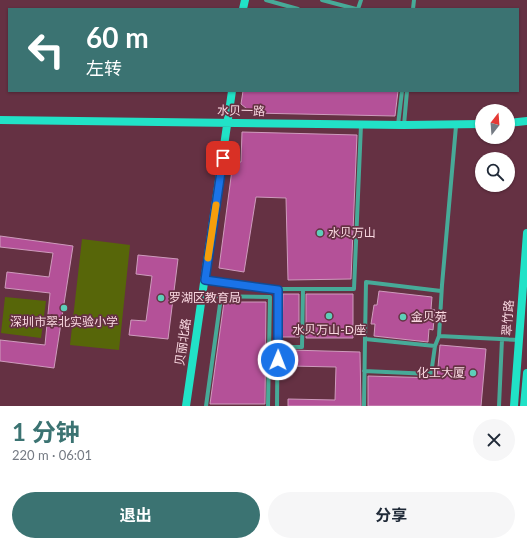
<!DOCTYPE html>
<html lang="zh">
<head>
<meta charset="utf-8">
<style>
	body { margin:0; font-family:Lato,"Noto Sans SC",sans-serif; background:#f6f6f7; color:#1f2937; height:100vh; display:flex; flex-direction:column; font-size:15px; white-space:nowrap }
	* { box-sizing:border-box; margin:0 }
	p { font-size:13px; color:#747a83 }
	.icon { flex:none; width:22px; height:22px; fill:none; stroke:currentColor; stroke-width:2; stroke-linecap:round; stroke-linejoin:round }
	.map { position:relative; height:406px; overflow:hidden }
	.drawer { display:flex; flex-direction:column; background:#fff; flex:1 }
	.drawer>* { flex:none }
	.guide { position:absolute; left:8px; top:8px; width:511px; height:84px; border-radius:0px; box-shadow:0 1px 3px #0004; background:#3b7372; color:#fff; overflow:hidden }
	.needle { width:26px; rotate:17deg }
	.fabs { position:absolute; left:475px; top:104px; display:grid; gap:8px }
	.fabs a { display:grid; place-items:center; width:40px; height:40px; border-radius:50%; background:#fff; box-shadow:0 1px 3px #0004; font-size:20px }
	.pin { position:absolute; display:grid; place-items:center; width:34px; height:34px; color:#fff; margin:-17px; border-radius:8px; box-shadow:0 2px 6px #0006 }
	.me { position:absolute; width:44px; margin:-22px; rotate:1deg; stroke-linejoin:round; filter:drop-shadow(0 0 3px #0008) }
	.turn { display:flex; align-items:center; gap:14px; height:84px; padding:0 12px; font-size:18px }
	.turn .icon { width:52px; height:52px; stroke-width:2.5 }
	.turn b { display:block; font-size:28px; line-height:34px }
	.round { display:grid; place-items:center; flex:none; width:42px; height:42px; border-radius:21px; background:#f6f6f7 }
	.summary { display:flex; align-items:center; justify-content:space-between; height:68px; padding:0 12px }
	h1 { font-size:24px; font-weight:700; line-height:30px; color:#3b7372 }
	.primary-button { display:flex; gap:8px; margin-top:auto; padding:8px 12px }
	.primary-button a { flex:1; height:46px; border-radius:24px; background:#3b7372; color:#fff; font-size:16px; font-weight:700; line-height:46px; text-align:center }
	.primary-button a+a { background:#f6f6f7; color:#1f2937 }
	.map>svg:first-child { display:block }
</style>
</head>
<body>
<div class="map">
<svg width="527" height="406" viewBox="0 0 527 406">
	<rect width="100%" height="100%" fill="#653143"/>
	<!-- green -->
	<path fill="#576609" d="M82 239 130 245 119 350 70 345Z
		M5 297 46 301 41 338 1 333Z"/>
	<!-- building -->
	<path fill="#b45198" stroke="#cf9bbd" d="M243 91H398L395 116 252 113 241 104Z
		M242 132 357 135 351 279 288 280 286 198 256 197 244 272 219 268 233 162H241Z
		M0 236 73 246 54 368 0 361V340L45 345 50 293 5 288 7 272 49 277 53 253 0 247Z
		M138 255 178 259 168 339 129 335 131 320 146 321 152 276 136 274Z
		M379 291 432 297 431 309 435 310 433 330 429 329 428 342 374 336 375 324H371L374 305H377Z
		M283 294H299V337H282Z
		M306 294H353V338H306Z
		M224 302H266L265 404H210Z
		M440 345 486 349 481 406H368V376L437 378Z
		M290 350 360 352 361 406H288V399L335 400 336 367 290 366Z"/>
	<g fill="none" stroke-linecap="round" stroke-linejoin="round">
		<!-- street -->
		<path stroke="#47aa98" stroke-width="4" d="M266 0 298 9
			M322 0 356 9
			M358 9 361 0
			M413 9 414 0
			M398 125 402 91
			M404 125 407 91
			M205 280 278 289H354L361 125
			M202 296 270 297 268 406
			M439 336 442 285 456 126
			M365 339 366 282 441 291
			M278 347H302L303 290
			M364 371 431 374 435 346
			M206 406 221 297
			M277 406 278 289
			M364 406 365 339 435 346 439 336 519 340
			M499 406 502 339"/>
		<!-- secondary -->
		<path stroke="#21e2c7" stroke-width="8" d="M243 9 245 0
			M0 120 404 125 482 124
			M508 123 527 121
			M186 406 232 91
			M514 406 527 233
			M524 406 527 373"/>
	</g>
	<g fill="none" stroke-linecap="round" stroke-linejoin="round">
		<!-- route casing -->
		<g stroke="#114b97" stroke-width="10">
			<path id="route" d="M223 158 205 280 278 290V360"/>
		</g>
		<!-- route -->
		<use href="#route" stroke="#1a73e8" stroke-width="7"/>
		<!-- slow -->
		<path stroke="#f59e0b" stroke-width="7" d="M208 258 216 205"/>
	</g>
	<!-- markers -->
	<g fill="#5dceb9" stroke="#653143" stroke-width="1.5">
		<circle cx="320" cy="233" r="4"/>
		<circle cx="161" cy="298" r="4"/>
		<circle cx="64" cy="308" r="4"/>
		<circle cx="329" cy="316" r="4"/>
		<circle cx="403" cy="317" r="4"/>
		<circle cx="473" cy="373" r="4"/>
	</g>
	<g text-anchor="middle" stroke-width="3.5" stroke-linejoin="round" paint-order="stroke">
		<!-- street labels -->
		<g font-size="12" fill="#fad9e2" stroke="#653143">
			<text transform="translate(241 111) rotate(1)" y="4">水贝一路</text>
			<text transform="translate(508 318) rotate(-86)" y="4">翠竹路</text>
			<text transform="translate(183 342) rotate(-82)" y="4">贝丽北路</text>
		</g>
		<!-- poi labels -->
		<g font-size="12" fill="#fad9e2" stroke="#653143" text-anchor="start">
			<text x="328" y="237">水贝万山</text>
			<text x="169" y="302">罗湖区教育局</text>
			<text x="411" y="321">金贝苑</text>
			<text x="64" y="326" text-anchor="middle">深圳市翠北实验小学</text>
			<text x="329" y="334" text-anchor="middle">水贝万山-D座</text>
			<text x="465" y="377" text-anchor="end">化工大厦</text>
		</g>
	</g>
</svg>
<div class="fabs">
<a><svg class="needle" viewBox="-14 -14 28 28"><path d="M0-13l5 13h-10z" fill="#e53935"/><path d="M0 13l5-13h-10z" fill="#747a83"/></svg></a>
<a><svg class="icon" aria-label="search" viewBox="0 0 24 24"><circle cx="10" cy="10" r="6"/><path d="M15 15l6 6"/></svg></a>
</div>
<div class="pin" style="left:223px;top:158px;background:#d93025"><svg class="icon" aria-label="arrive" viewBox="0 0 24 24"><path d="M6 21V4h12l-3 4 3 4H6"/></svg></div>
<svg class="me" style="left:278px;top:360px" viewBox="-20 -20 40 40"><circle r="17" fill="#1a73e8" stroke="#fff" stroke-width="3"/><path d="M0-11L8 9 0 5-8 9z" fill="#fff"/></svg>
<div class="guide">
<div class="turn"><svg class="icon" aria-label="left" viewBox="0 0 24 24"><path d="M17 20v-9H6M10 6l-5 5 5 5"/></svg><div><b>60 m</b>左转</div></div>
</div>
</div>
<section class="drawer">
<div class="summary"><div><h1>1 分钟</h1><p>220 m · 06:01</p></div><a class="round"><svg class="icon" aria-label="close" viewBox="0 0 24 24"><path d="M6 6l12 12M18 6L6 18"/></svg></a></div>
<div class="primary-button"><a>退出</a><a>分享</a></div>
</section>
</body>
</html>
